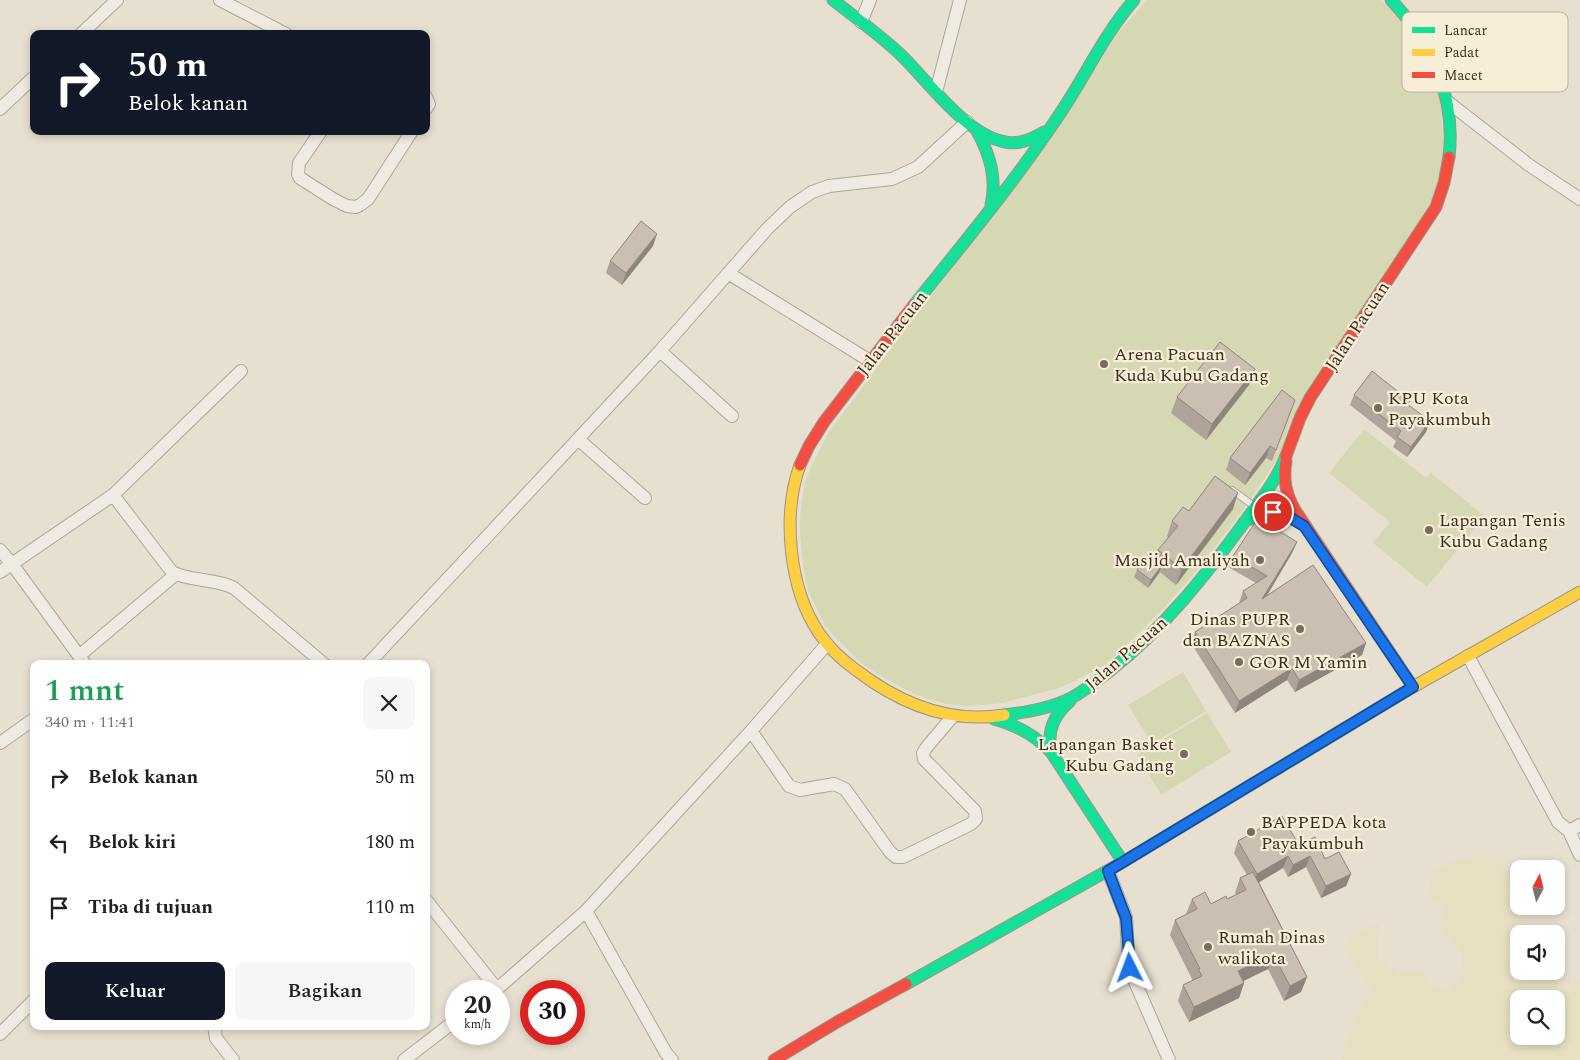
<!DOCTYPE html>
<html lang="id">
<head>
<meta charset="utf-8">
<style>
	body { margin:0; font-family:Spectral,serif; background:#f6f6f6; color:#202124; height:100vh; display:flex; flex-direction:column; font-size:19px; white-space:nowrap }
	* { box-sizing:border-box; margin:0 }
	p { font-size:16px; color:#757577 }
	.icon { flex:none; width:28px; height:28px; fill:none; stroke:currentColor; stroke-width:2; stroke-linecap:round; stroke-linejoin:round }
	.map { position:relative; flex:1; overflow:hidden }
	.details { position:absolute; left:30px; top:660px; width:400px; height:370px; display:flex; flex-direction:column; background:#fff; border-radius:10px; box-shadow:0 2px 8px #0003 }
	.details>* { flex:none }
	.top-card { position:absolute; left:30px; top:30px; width:400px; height:105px; border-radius:10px; box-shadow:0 2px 8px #0003; background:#111827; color:#fff; overflow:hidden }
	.needle { width:32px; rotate:7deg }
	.tools { position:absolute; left:1510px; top:860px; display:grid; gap:10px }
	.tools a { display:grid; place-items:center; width:55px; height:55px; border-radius:10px; background:#fff; box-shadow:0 2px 8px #0003; font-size:25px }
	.speed { position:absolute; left:445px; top:980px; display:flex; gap:10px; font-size:25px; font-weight:700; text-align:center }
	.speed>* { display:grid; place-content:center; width:65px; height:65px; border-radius:50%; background:#fff; box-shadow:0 2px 8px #0003; line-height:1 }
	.speed small { font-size:12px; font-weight:400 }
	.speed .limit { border:8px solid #d22; background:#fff; color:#111 }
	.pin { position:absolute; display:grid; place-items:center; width:42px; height:42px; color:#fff; margin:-21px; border:2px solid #fff; border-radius:50%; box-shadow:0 1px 5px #0007 }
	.me { position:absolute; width:55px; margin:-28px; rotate:357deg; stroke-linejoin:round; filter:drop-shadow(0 0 4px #0008) }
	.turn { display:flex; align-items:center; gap:18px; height:105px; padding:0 15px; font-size:22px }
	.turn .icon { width:65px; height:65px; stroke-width:2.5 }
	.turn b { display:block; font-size:35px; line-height:42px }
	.round { display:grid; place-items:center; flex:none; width:52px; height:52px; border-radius:10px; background:#f6f6f6 }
	.headline { display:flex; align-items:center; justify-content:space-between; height:85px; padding:0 15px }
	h1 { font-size:30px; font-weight:600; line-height:38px; color:#1e9e55 }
	.button { display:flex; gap:10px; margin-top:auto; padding:10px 15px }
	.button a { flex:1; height:58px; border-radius:10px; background:#111827; color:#fff; font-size:20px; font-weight:600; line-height:58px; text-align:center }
	.button a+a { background:#f6f6f6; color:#202124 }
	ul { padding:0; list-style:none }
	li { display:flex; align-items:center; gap:15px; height:65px; padding:0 15px }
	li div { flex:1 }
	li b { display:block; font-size:19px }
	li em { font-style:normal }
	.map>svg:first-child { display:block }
</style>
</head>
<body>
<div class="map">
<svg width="1580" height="1060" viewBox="0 0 1580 1060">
	<rect width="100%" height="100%" fill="#e7e0d1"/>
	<!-- farmland -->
	<path fill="#e6dfc2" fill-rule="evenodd" d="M1478 855 1491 856 1505 867 1519 891V906H1523L1531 934H1519V971H1544L1546 977 1565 981 1580 982V1060H1342L1346 1041 1371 989 1343 946 1363 930 1380 923 1377 958 1399 973 1421 969 1427 982 1450 991 1463 976 1462 953 1450 937 1442 934 1440 923 1445 907 1428 896 1433 871 1454 861ZM1519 999H1556V1036H1519Z"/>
	<!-- green -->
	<path fill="#d6d7b3" d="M1147 0H1380L1399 17 1440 87 1445 178 1278 459 1240 514 1198 569 1164 608 1107 664 1075 681 1056 689 1002 703 985 705 967 706 947 704 928 699 910 692 876 673 861 663 835 637 825 625 808 591 804 571 800 535V517L802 500 805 482 812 465 829 432 1057 128 1118 33Z
		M1364 429 1426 478 1431 473 1485 516 1427 587 1373 543 1390 522 1329 473Z
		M1183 672 1206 711 1152 744 1128 705Z
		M1207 713 1231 752 1161 795 1137 755Z"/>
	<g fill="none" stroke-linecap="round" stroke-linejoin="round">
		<!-- lane casing -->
		<g stroke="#ada599" stroke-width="8">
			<path id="lane" d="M1232 490 1254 506"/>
		</g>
		<!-- street casing -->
		<g stroke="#ada599" stroke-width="14">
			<path id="street" d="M220 0 286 34
				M861 22 870 0
				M81 34 117 0
				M936 92 960 0
				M426 97 429 104 426 109
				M1448 102 1529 165 1580 199
				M0 109 34 77
				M321 131 299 163 298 174 300 178 333 199 347 206 356 207 360 205 368 199 412 131
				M728 273 870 361
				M660 351 732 416
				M578 439 645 498
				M113 495 241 371
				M0 550 12 564 85 664
				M0 572 113 495 172 572C191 582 215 578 234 588L324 664
				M80 655 176 574
				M1468 656 1558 822 1569 831 1580 825
				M368 664 578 439 660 351 767 229 790 207 812 192 829 186 892 179 918 167 967 122
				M751 731 789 786 800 790 834 784 845 789 890 852 896 857H903L971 824 976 819 975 811 924 759 923 753 926 748 953 716
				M0 743 34 719
				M1569 831 1580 855
				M1108 871 1126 917 1129 968 1169 1060
				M426 900 497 989 586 911 751 731 827 644
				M586 911 666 1053 672 1060
				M214 1026 216 1038 233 1060
				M0 1034 34 1000
				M404 1060 456 1020"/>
		</g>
		<!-- fast casing -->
		<g stroke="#9c958a" stroke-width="13">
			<path id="fast" d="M833 0C856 18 880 35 901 55 928 81 966 135 1005 142 1020 145 1031 139 1044 132
				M1391 0C1432 43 1456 97 1449 157
				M977 131C990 155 997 178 991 205
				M914 305C962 245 1012 185 1055 121 1083 81 1102 37 1134 0
				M1244 522C1267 508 1282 511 1304 525
				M1004 715C1028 712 1052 708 1073 697 1087 689 1099 679 1111 670 1164 628 1206 575 1246 520 1260 500 1277 480 1286 456
				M994 719C1017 725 1035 735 1051 752L1123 862
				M1051 752C1047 730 1054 715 1070 701
				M906 984 1123 862 1277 769"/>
		</g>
		<!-- slow casing -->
		<g stroke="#9c958a" stroke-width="13">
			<path id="slow" d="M800 465C782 515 789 589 819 633 829 648 842 660 856 670 899 703 949 724 1004 715
				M1277 769 1413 687 1580 592"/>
		</g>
		<!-- jam casing -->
		<g stroke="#9c958a" stroke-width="13">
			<path id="jam" d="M1286 456 1300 418 1310 398 1436 207 1444 183 1449 157
				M1286 461C1283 480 1286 494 1295 510L1413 687
				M800 465 809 446 824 422 914 305
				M774 1060 837 1022 906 984"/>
		</g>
		<!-- lane -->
		<use href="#lane" stroke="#efebe3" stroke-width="6"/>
		<!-- street -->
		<use href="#street" stroke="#efebe3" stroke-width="12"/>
		<!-- fast -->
		<use href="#fast" stroke="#16e098" stroke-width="11"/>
		<!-- slow -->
		<use href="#slow" stroke="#ffcf43" stroke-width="11"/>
		<!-- jam -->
		<use href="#jam" stroke="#f24e42" stroke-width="11"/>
	</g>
	<!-- wall -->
	<path fill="#afa499" d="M653 246 622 285 606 273 610 261Z
		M1255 369 1249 385 1206 440 1171 413 1177 397Z
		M1354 395 1410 401 1408 405 1430 421 1426 432 1407 457 1393 447 1396 441 1350 405Z
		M1295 400 1272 461 1266 458 1245 485 1226 470 1230 458Z
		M1233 509 1176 585 1160 572 1148 588 1134 577 1137 570 1155 560 1158 550 1168 538 1167 536 1172 521 1189 511Z
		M1297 542 1292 553 1267 596 1366 643 1362 655 1295 692 1287 680 1235 713 1191 643 1195 632 1239 604V603L1243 591 1256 583 1228 567 1233 556Z
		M1238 841 1299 845 1325 859 1351 874 1346 886 1321 898 1306 867 1288 877 1283 868 1259 882 1307 977 1301 992 1284 1001 1268 969 1243 981 1244 983 1239 998 1189 1022 1178 1001 1183 985 1193 981 1170 935 1175 920 1186 914 1192 899 1211 904 1227 899 1236 895 1235 893 1240 878 1247 875 1234 853Z"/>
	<!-- shaded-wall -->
	<path fill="#8e867d" d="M657 234 653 246 622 285 626 273Z
		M1255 369 1249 385 1206 440 1212 424Z
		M1430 421 1426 432 1407 457 1411 447Z
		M1270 446 1266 458 1245 485 1250 473Z
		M1238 493 1233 509 1176 585 1182 569Z
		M1297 542 1292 553 1258 610 1262 599Z
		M1162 565 1159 573 1148 588 1151 580Z
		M1366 643 1362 655 1295 692 1299 680Z
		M1292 668 1287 680 1235 713 1239 701Z
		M1288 856 1283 868 1253 886 1257 874Z
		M1310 856 1306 867 1288 877 1293 865Z
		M1351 874 1346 886 1321 898 1326 886Z
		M1273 954 1268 969 1233 986 1238 971Z
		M1307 977 1301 992 1284 1001 1290 986Z
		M1244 983 1239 998 1189 1022 1194 1007Z"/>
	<!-- building -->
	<path fill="#cbbfb2" stroke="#8e867d" d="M641 221 657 234 626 273 610 261Z
		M1220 342 1255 369 1212 424 1177 397Z
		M1372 371 1410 401 1407 404 1430 421 1411 447 1397 437 1401 431 1354 395Z
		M1282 390 1295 400 1276 450 1270 446 1250 473 1230 458Z
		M1215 476 1238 493 1182 569 1158 550 1178 526 1172 521 1183 507 1189 511Z
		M1258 518 1297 542 1262 599 1313 565 1366 643 1299 680 1292 668 1239 701 1195 632 1247 598 1243 591 1267 576 1233 556Z
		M1148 555 1162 565 1151 580 1137 570Z
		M1282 816 1299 845 1315 837 1325 859 1339 852 1351 874 1326 886 1310 856 1293 865 1288 856 1257 874 1238 841Z
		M1253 872 1307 977 1290 986 1273 954 1238 971 1244 983 1194 1007 1183 985 1202 976 1198 969H1200L1175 920 1197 909 1192 899 1205 892 1211 904 1226 896 1227 899 1246 890 1240 878Z"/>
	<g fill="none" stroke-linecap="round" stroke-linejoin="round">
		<!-- route casing -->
		<g stroke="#114b97" stroke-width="12">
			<path id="route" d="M1130 968 1126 918 1108 871 1413 687 1304 526 1284 514 1273 512"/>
		</g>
		<!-- route -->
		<use href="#route" stroke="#1a73e8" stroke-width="9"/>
	</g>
	<!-- markers -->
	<g fill="#786c5e" stroke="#f7eed8" stroke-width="2">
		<circle cx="1104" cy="364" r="5"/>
		<circle cx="1378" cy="408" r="5"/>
		<circle cx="1429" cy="530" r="5"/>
		<circle cx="1260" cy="560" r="5"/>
		<circle cx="1300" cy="629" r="5"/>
		<circle cx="1239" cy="662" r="5"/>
		<circle cx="1184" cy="754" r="5"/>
		<circle cx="1251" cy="832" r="5"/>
		<circle cx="1208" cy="947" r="5"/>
	</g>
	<g text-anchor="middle" stroke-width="4.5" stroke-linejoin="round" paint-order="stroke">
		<!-- street labels -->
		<g font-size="18" fill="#3d2e20" stroke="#f7eed8">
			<text transform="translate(1357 326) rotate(-57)" y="6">Jalan Pacuan</text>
			<text transform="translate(892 333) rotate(-52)" y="6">Jalan Pacuan</text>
			<text transform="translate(1126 653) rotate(-41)" y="6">Jalan Pacuan</text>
		</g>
		<!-- poi labels -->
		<g font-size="18" fill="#3d2e20" stroke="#f7eed8" text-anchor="start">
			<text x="1114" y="360">Arena Pacuan<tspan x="1114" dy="21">Kuda Kubu Gadang</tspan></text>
			<text x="1388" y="404">KPU Kota<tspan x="1388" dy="21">Payakumbuh</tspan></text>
			<text x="1439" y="526">Lapangan Tenis<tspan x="1439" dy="21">Kubu Gadang</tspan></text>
			<text x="1250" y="566" text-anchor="end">Masjid Amaliyah</text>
			<text x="1290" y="625" text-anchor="end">Dinas PUPR<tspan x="1290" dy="21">dan BAZNAS</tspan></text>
			<text x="1249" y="668">GOR M Yamin</text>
			<text x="1174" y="750" text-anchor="end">Lapangan Basket<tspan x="1174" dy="21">Kubu Gadang</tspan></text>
			<text x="1261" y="828">BAPPEDA kota<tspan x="1261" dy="21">Payakumbuh</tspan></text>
			<text x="1218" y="943">Rumah Dinas<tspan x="1218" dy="21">walikota</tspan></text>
		</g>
	</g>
	<!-- legend -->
	<rect x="1402" y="12" width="166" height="80" rx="8" fill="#f7eed8" stroke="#bfb4a1" stroke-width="1"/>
	<rect x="1412" y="27" width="23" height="6" fill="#16e098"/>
	<rect x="1412" y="49" width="23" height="7" fill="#ffcf43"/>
	<rect x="1412" y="72" width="23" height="6" fill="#f24e42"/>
	<g font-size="14" fill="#3d2e20">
		<text x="1444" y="35">Lancar</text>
		<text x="1444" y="57">Padat</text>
		<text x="1444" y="80">Macet</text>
	</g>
</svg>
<div class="tools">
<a><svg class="needle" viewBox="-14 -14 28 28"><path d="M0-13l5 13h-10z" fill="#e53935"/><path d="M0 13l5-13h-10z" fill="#757577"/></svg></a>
<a><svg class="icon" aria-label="sound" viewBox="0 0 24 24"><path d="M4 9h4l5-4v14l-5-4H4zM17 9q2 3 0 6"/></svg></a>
<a><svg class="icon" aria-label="search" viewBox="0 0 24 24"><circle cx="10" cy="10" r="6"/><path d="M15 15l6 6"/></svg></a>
</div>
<div class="speed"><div>20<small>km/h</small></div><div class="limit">30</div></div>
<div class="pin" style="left:1273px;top:512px;background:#d93025"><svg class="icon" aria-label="arrive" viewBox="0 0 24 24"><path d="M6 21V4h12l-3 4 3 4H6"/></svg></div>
<svg class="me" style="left:1130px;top:968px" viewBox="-20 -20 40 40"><path d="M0-17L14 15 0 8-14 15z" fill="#1a73e8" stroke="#fff" stroke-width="4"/></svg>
<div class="top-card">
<div class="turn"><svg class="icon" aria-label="right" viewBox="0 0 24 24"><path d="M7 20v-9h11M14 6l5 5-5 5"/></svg><div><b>50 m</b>Belok kanan</div></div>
</div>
<section class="details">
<div class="headline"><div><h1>1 mnt</h1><p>340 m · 11:41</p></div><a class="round"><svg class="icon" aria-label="close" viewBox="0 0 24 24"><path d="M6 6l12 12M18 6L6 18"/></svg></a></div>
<ul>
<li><svg class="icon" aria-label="right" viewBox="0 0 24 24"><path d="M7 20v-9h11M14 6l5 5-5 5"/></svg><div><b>Belok kanan</b></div><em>50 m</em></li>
<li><svg class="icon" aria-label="left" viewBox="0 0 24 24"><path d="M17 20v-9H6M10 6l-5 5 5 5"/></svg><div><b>Belok kiri</b></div><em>180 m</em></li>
<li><svg class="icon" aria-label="arrive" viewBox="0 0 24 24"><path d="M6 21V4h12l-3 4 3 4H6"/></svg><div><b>Tiba di tujuan</b></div><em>110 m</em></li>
</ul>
<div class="button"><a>Keluar</a><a>Bagikan</a></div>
</section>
</div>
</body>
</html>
